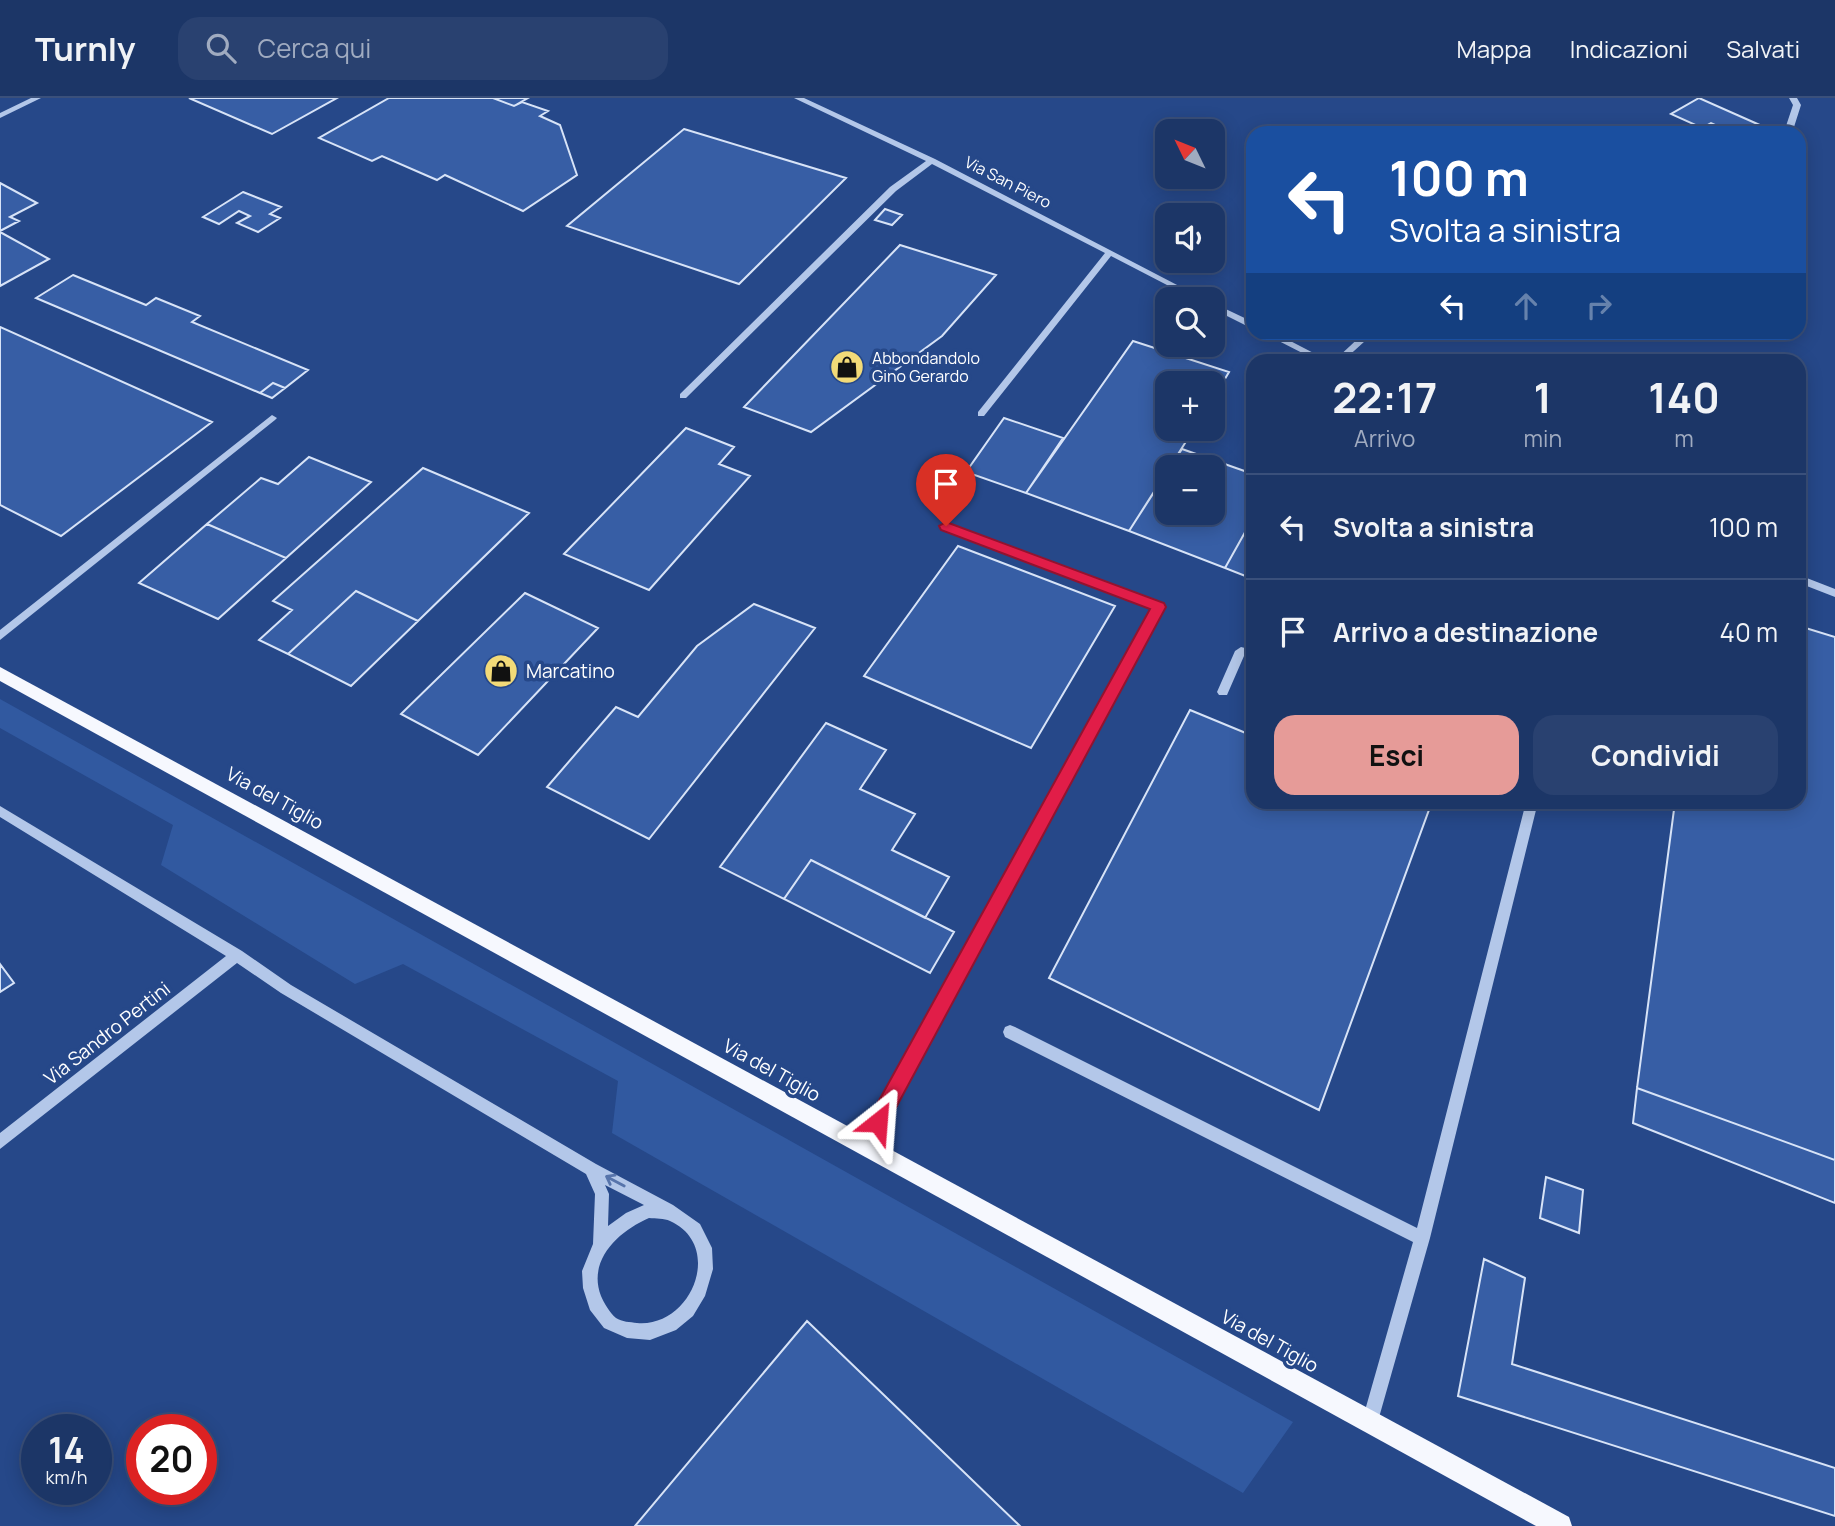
<!DOCTYPE html>
<html lang="it">
<head>
<meta charset="utf-8">
<style>
	body { margin:0; font-family:Manrope,sans-serif; background:#294170; color:#f1f3f6; height:100vh; display:flex; flex-direction:column; font-size:26px; white-space:nowrap }
	* { box-sizing:border-box; margin:0 }
	p { font-size:23px; color:#a0abc0 }
	.icon { flex:none; width:38px; height:38px; fill:none; stroke:currentColor; stroke-width:2; stroke-linecap:round; stroke-linejoin:round }
	.map { position:relative; flex:1; overflow:hidden }
	.sheet { position:absolute; left:1246px; top:256px; width:560px; height:455px; display:flex; flex-direction:column; background:#1c3667; border-radius:21px; box-shadow:0 4px 18px #0003,0 0 0 2px #3a507b }
	.sheet>* { flex:none }
	.hud { position:absolute; left:1246px; top:28px; width:560px; height:214px; border-radius:21px; box-shadow:0 4px 18px #0003,0 0 0 2px #3a507b; background:#1a4fa0; color:#fff; overflow:hidden }
	.needle { width:46px; rotate:313deg }
	.buttons { position:absolute; left:1155px; top:21px; display:grid; gap:14px }
	.buttons a { display:grid; place-items:center; width:70px; height:70px; border-radius:14px; background:#1c3667; box-shadow:0 4px 18px #0003,0 0 0 2px #3a507b; font-size:35px }
	.speed { position:absolute; left:21px; top:1316px; display:flex; gap:14px; font-size:35px; font-weight:700; text-align:center }
	.speed>* { display:grid; place-content:center; width:91px; height:91px; border-radius:50%; background:#1c3667; box-shadow:0 4px 18px #0003,0 0 0 2px #3a507b; line-height:1 }
	.speed small { font-size:18px; font-weight:400 }
	.speed .limit { border:10px solid #d22; background:#fff; color:#111 }
	.pin { position:absolute; display:grid; place-items:center; width:60px; height:60px; color:#fff; margin:-72px -30px; border-radius:50% 50% 50% 0; rotate:-45deg; box-shadow:0 0 7px #0007 }
	.pin .icon { rotate:45deg }
	.me { position:absolute; width:77px; margin:-38px; rotate:28deg; stroke-linejoin:round; filter:drop-shadow(0 0 5px #0008) }
	.turn { display:flex; align-items:center; gap:24px; height:147px; padding:0 28px; font-size:32px }
	.turn .icon { width:91px; height:91px; stroke-width:2.5 }
	.turn b { display:block; font-size:49px; line-height:60px }
	.lanes { display:flex; align-items:center; height:66px; padding:0 28px; background:#0003; justify-content:center; gap:35px; direction:ltr }
	.lanes .off { opacity:.35 }
	.eta { display:flex; justify-content:space-evenly; align-items:center; height:119px; text-align:center }
	.eta b { font-size:42px; font-weight:700; line-height:49px }
	.action { display:flex; gap:14px; margin-top:auto; padding:14px 28px }
	.action a { flex:1; height:80px; border-radius:21px; background:#e69b98; color:#111; font-size:28px; font-weight:700; line-height:80px; text-align:center }
	.action a+a { background:#294170; color:#f1f3f6 }
	ul { padding:0; list-style:none }
	li { display:flex; align-items:center; gap:21px; height:105px; padding:0 28px; border-top:2px solid #3a507b }
	li div { flex:1 }
	li b { display:block; font-size:26px }
	li em { font-style:normal }
	header { display:flex; align-items:center; gap:42px; box-sizing:border-box; height:98px; padding:0 35px; background:#1c3667; border-bottom:2px solid #3a507b }
	header strong { font-size:33px }
	nav { display:flex; gap:38px; margin-inline-start:auto; font-size:24px }
	.search { width:490px; height:63px; background:#294170; display:flex; align-items:center; gap:18px; box-sizing:border-box; padding:0 24px; border-radius:21px; color:#a0abc0; font-size:26px }
	.map>svg:first-child { display:block }
</style>
</head>
<body>
<header>
<strong>Turnly</strong>
<div class="search"><svg class="icon" aria-label="search" viewBox="0 0 24 24"><circle cx="10" cy="10" r="6"/><path d="M15 15l6 6"/></svg>Cerca qui</div>
<nav><a>Mappa</a><a>Indicazioni</a><a>Salvati</a></nav>
</header>
<div class="map">
<svg width="1835" height="1428" viewBox="0 0 1835 1428">
	<rect width="100%" height="100%" fill="#264889"/>
	<!-- green -->
	<path fill="#3159a0" d="M0 601 1293 1324 1243 1395 612 1035 618 983 403 866 355 886 161 767 173 727 0 630Z"/>
	<!-- building -->
	<path fill="#375ea5" stroke="#d7e3f7" stroke-width="2" d="M189 0H337L272 36Z
		M389 0H493L514 8 522 4 548 13 540 18 560 27 577 77 523 113 445 77 437 82 382 58 372 63 319 40Z
		M493 0H528L514 8Z
		M1699 0 1771 32 1766 35H1733L1711 25 1702 30 1671 16Z
		M684 31 846 80 739 186 567 128Z
		M0 85 37 105 10 119 19 123 0 133Z
		M243 94 281 109 270 116 280 120 258 134 237 125 250 118 239 113 219 126 203 119Z
		M885 111 902 117 892 127 875 122Z
		M0 134 49 161 0 188Z
		M900 147 996 177 942 238 811 334 744 309Z
		M73 177 146 207 156 200 200 218 192 224 308 272 285 290 273 285 260 295 36 200Z
		M0 229 212 324 61 438 0 407Z
		M1133 243 1229 274 1213 301V285H1167V331H1194L1129 433 1026 395Z
		M273 285 285 290 272 300 260 295Z
		M1004 320 1063 340 1026 395 966 374Z
		M686 330 734 349 719 366 750 378 649 492 564 456Z
		M1182 351 1253 376V420L1225 470 1129 433 1167 374V415H1213V369H1170Z
		M309 359 371 384 286 460 207 426 261 380 278 386Z
		M423 370 529 415 418 523 356 493 288 556 259 542 292 512 273 503Z
		M1253 420V481L1225 470Z
		M207 426 286 460 218 521 139 485Z
		M958 448 1115 508 1031 650 864 578Z
		M356 493 418 523 351 588 288 556Z
		M525 495 598 530 478 657 401 616Z
		M754 506 815 530 649 741 547 689 616 609 638 619 697 548Z
		M1799 528 1835 539V1062L1637 990 1675 704H1799Z
		M1190 612 1253 638V704H1415L1430 709 1319 1012 1049 880Z
		M826 625 886 652 860 691 915 716 892 752 949 779 925 820 811 762 784 801 720 769Z
		M811 762 954 834 930 875 784 801Z
		M0 866 14 885 0 894Z
		M1637 990 1835 1062V1105L1633 1025Z
		M1546 1079 1583 1092 1579 1135 1540 1120Z
		M1484 1161 1525 1180 1512 1266 1835 1370V1418L1458 1298Z
		M807 1223 1020 1428H635Z"/>
	<g fill="none" stroke-linecap="round" stroke-linejoin="round">
		<!-- minor -->
		<path fill="#b3c7e9" fill-rule="evenodd" d="M31 0H41L0 20V15Z
			M794 0H804L935 61 1204 201H1194L1111 158 984 318H978V314L1105 155 932 66 896 93 686 300H680V296L890 89 926 63Z
			M1789 0H1797L1801 7 1794 29 1788 35H1780L1786 28 1793 7Z
			M1213 205 1253 224V231L1213 211Z
			M1261 234H1273L1327 262H1316Z
			M1365 234H1375L1344 262H1335Z
			M272 317 277 320 275 322 0 542V532Z
			M946 424 1163 506 1164 509 870 1053 865 1055 860 1053 858 1048 860 1043 1153 511 942 431V425Z
			M1799 477 1835 491V499L1799 485Z
			M1241 549 1253 552V560L1244 558 1227 597H1219L1217 594 1235 553Z
			M1526 704H1538L1430 1140 1378 1323 1376 1329 1370 1331 1364 1329 1362 1323 1413 1144 1005 939 1003 934 1005 929 1010 927 1015 929 1417 1130Z
			M0 708 242 853 291 887 596 1066 673 1107 700 1126 712 1150 713 1171 705 1198 693 1218 676 1232 650 1242 627 1240 604 1230 590 1212 583 1190 582 1173 593 1146 595 1096 586 1076 281 895 237 865 0 1051V1035L226 858 0 719ZM605 1087 644 1107 626 1115 608 1128 609 1096ZM649 1120C656 1121 664 1120 670 1123 725 1148 691 1230 637 1225 630 1224 622 1224 616 1220 610 1215 604 1205 601 1198 587 1162 619 1133 649 1120Z"/>
		<!-- major -->
		<path fill="#f6f8fe" fill-rule="evenodd" d="M0 569 1569 1419 1572 1428H1536L0 583Z"/>
	</g>
	<!-- one-way arrows -->
	<defs><path id="oneway-shaft" d="M-6 0H5M1.5-3L5.5 0L1.5 3" fill="none" stroke-width="1.6" stroke-linecap="round" stroke-linejoin="round" transform="scale(1.75)"/></defs>
	<use stroke="#5774ab" href="#oneway-shaft" transform="translate(615 1083) rotate(-152)"/>
	<!-- route -->
	<path fill="#e11d48" stroke="#92132f" stroke-width="2" d="M946 424 1164 505 1166 509 885 1030 878 1033 871 1030 869 1024 871 1017 1150 511 941 432 939 428Z"/>
	<!-- icons -->
	<defs>
		<g id="shop-disc" transform="scale(1.75)"><circle r="9.5" fill="#f2da78" stroke="#264889"/><path d="M-5-2.5h2.3a2.7 3.5 0 0 1 5.4 0H5L5.5 6h-11ZM-1.5-2.5h3a1.5 2.3 0 0 0-3 0Z" fill="#111"/></g>
	</defs>
	<g fill-rule="evenodd">
		<use href="#shop-disc" x="847" y="269"/>
		<use href="#shop-disc" x="501" y="573"/>
	</g>
	<g text-anchor="middle" stroke-width="7" stroke-linejoin="round" paint-order="stroke">
		<!-- far-street labels -->
		<g font-size="16" fill="#fff" stroke="#264889">
			<text transform="translate(1008 84) rotate(27)" y="6">Via San Piero</text>
		</g>
		<!-- far-poi labels -->
		<g font-size="16" fill="#fff" stroke="#264889" text-anchor="start">
			<text x="872" y="266">Abbondandolo<tspan x="872" dy="18">Gino Gerardo</tspan></text>
		</g>
		<!-- poi labels -->
		<g font-size="19" fill="#fff" stroke="#264889" text-anchor="start">
			<text x="526" y="580">Marcatino</text>
		</g>
		<!-- street labels -->
		<g font-size="19" fill="#fff" stroke="#264889">
			<text transform="translate(275 700) rotate(29)" y="7">Via del Tiglio</text>
			<text transform="translate(107 935) rotate(-38)" y="7">Via Sandro Pertini</text>
			<text transform="translate(772 972) rotate(29)" y="7">Via del Tiglio</text>
			<text transform="translate(1270 1243) rotate(29)" y="7">Via del Tiglio</text>
		</g>
	</g>
</svg>
<div class="buttons">
<a><svg class="needle" viewBox="-14 -14 28 28"><path d="M0-13l5 13h-10z" fill="#e53935"/><path d="M0 13l5-13h-10z" fill="#a0abc0"/></svg></a>
<a><svg class="icon" aria-label="sound" viewBox="0 0 24 24"><path d="M4 9h4l5-4v14l-5-4H4zM17 9q2 3 0 6"/></svg></a>
<a><svg class="icon" aria-label="search" viewBox="0 0 24 24"><circle cx="10" cy="10" r="6"/><path d="M15 15l6 6"/></svg></a>
<a>+</a>
<a>−</a>
</div>
<div class="speed"><div>14<small>km/h</small></div><div class="limit">20</div></div>
<div class="pin" style="left:946px;top:428px;background:#d93025"><svg class="icon" aria-label="arrive" viewBox="0 0 24 24"><path d="M6 21V4h12l-3 4 3 4H6"/></svg></div>
<svg class="me" style="left:878px;top:1024px" viewBox="-20 -20 40 40"><path d="M0-17L14 15 0 8-14 15z" fill="#e11d48" stroke="#fff" stroke-width="4"/></svg>
<div class="hud">
<div class="turn"><svg class="icon" aria-label="left" viewBox="0 0 24 24"><path d="M17 20v-9H6M10 6l-5 5 5 5"/></svg><div><b>100 m</b>Svolta a sinistra</div></div>
<div class="lanes"><svg class="icon" aria-label="left" viewBox="0 0 24 24"><path d="M17 20v-9H6M10 6l-5 5 5 5"/></svg><svg class="icon off" aria-label="ahead" viewBox="0 0 24 24"><path d="M12 20V5M6 11l6-6 6 6"/></svg><svg class="icon off" aria-label="right" viewBox="0 0 24 24"><path d="M7 20v-9h11M14 6l5 5-5 5"/></svg></div>
</div>
<section class="sheet">
<div class="eta">
<div><b>22:17</b><p>Arrivo</p></div>
<div><b>1</b><p>min</p></div>
<div><b>140</b><p>m</p></div>
</div>
<ul>
<li><svg class="icon" aria-label="left" viewBox="0 0 24 24"><path d="M17 20v-9H6M10 6l-5 5 5 5"/></svg><div><b>Svolta a sinistra</b></div><em>100 m</em></li>
<li><svg class="icon" aria-label="arrive" viewBox="0 0 24 24"><path d="M6 21V4h12l-3 4 3 4H6"/></svg><div><b>Arrivo a destinazione</b></div><em>40 m</em></li>
</ul>
<div class="action"><a>Esci</a><a>Condividi</a></div>
</section>
</div>
</body>
</html>
